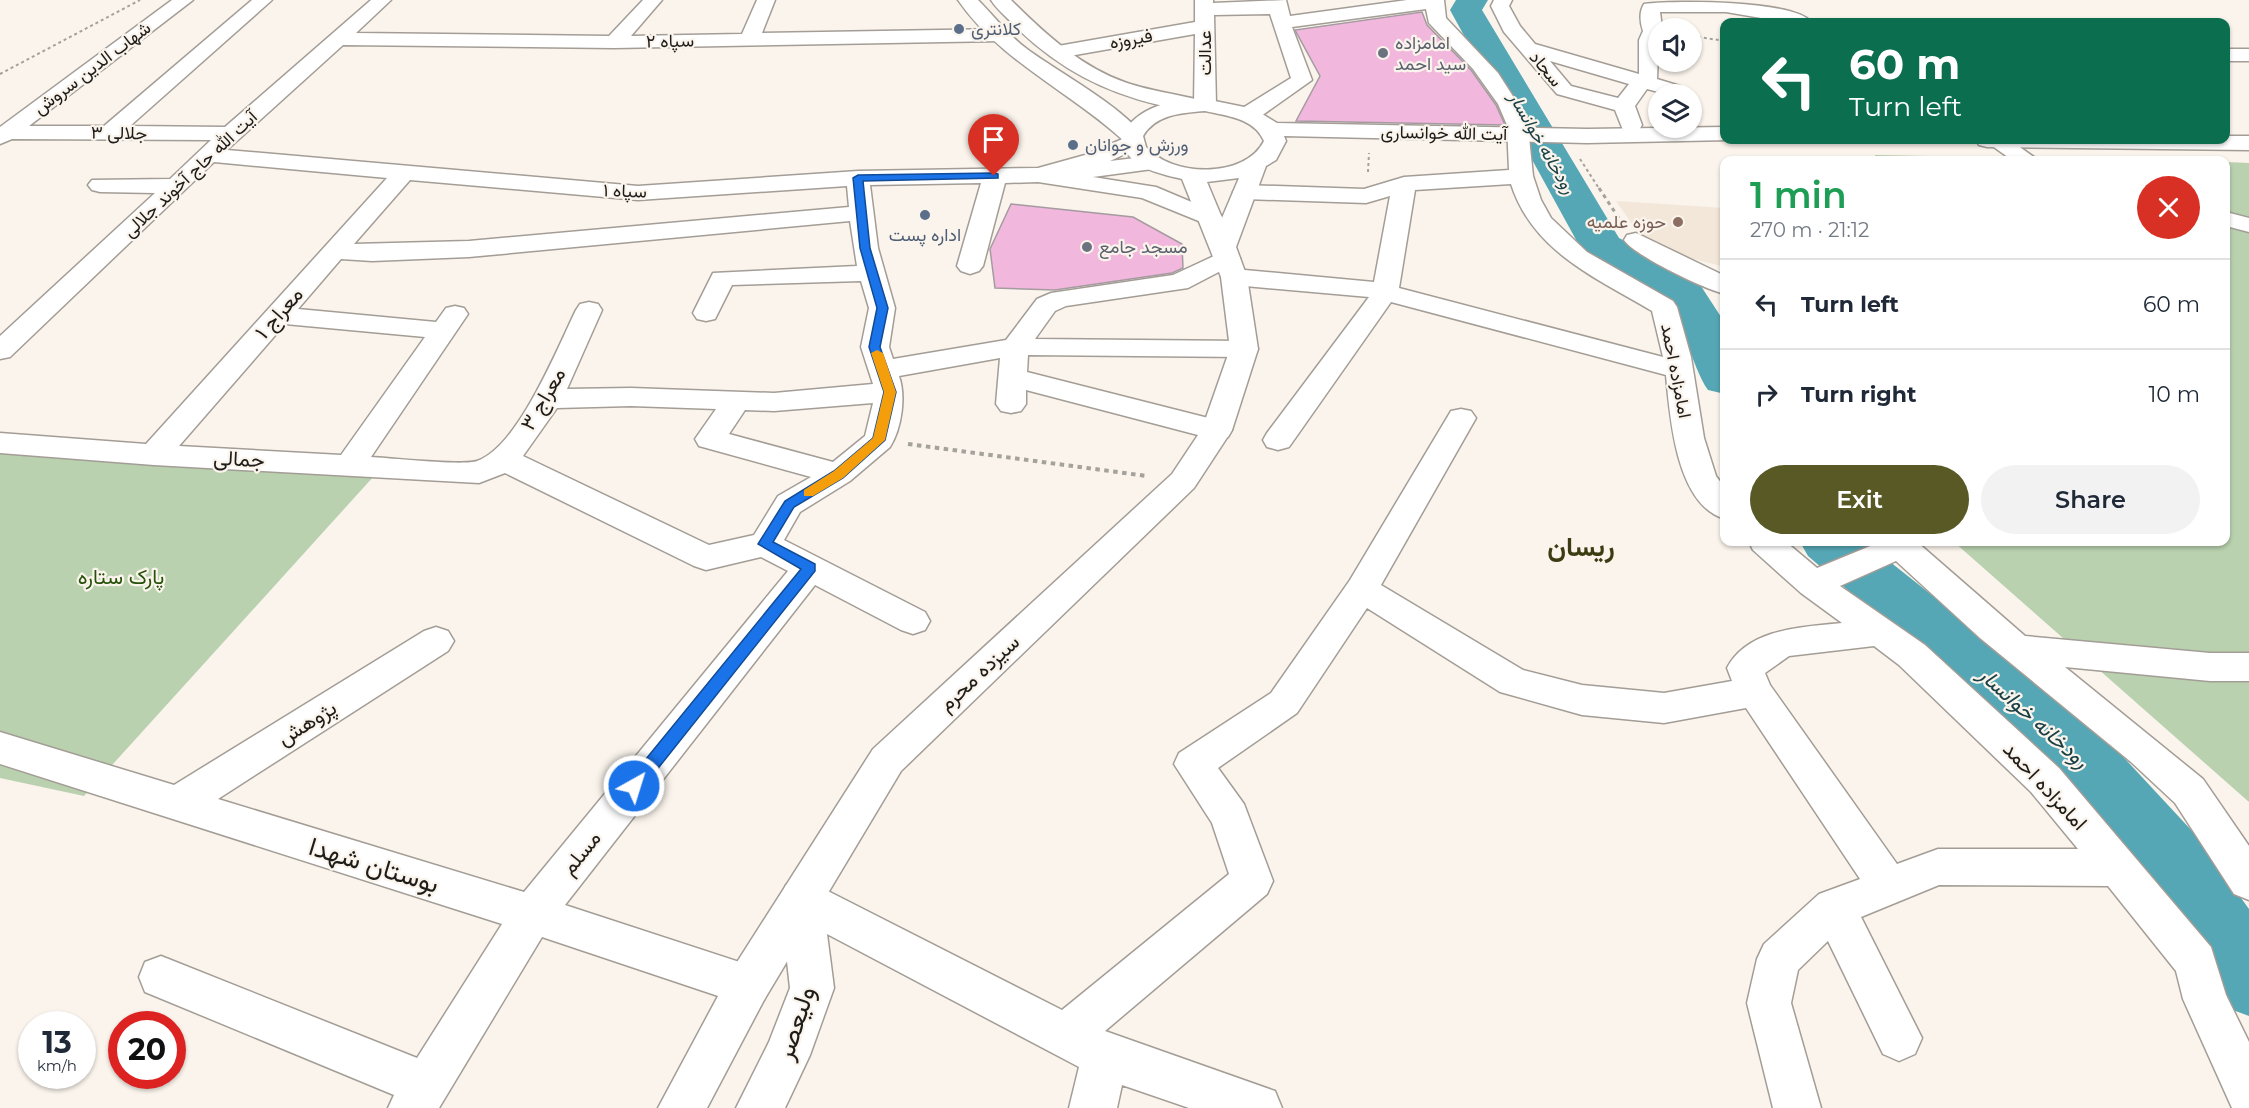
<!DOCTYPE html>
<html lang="en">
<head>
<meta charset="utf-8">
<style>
	body { margin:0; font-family:Montserrat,Vazirmatn,sans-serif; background:#f2f2f3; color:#1f2937; height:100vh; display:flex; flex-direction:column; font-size:22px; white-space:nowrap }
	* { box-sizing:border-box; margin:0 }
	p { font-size:20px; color:#747a83 }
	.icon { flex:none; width:33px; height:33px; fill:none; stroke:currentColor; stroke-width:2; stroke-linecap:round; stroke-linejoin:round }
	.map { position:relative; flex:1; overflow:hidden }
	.panel { position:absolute; left:1720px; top:156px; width:510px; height:390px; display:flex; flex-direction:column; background:#fff; border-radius:12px; box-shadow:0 2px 4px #0004 }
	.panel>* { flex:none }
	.top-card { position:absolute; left:1720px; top:18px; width:510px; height:126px; border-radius:12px; box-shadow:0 2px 4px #0004; background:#0b6e4f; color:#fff; overflow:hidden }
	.buttons { position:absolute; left:1648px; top:18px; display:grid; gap:12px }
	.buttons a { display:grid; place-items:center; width:54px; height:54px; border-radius:50%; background:#fff; box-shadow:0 2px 4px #0004; font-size:30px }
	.speed { position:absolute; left:18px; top:1011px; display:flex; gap:12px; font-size:30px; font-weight:700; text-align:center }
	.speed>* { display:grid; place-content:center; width:78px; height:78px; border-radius:50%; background:#fff; box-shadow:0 2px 4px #0004; line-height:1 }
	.speed small { font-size:15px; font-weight:400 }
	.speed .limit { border:9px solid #d22; background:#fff; color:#111 }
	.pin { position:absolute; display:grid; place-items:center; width:51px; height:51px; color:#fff; margin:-62px -26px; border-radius:50% 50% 50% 0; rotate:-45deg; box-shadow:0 0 6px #0007 }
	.pin .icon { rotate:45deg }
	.me { position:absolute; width:66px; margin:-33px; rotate:39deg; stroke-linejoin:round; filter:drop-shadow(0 0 4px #0008) }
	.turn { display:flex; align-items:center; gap:21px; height:126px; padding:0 30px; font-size:27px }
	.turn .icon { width:78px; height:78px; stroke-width:2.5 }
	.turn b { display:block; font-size:42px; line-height:51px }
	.round { display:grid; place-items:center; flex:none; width:63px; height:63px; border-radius:32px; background:#f2f2f3 }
	.overview { display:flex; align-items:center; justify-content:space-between; height:102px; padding:0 30px }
	h1 { font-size:36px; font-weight:600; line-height:45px; color:#1e9e55 }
	.cta { display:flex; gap:12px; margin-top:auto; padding:12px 30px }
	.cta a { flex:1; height:69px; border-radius:36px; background:#585925; color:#fff; font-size:24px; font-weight:600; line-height:69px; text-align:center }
	.cta a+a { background:#f2f2f3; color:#1f2937 }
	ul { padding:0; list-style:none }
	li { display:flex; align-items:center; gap:18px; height:90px; padding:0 30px; border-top:2px solid #e0e1e3 }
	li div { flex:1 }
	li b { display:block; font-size:22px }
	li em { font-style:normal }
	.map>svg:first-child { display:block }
</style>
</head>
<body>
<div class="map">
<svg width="2249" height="1108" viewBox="0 0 2249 1108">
	<rect width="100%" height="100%" fill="#faf4ec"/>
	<!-- built -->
	<path fill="#f3e7d9" d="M1616 201 1725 208V267L1690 258 1640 235Z"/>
	<!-- green -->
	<path fill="#b9d1af" d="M1875 155 2140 160H1876Z
		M2226 162 2249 163V802L1954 542H2226Z
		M0 446 374 476 84 796 0 778Z"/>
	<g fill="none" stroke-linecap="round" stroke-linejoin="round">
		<!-- river -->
		<path fill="#56a7b5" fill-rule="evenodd" d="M1456 0H1488L1482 10 1619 238 1695 277 1725 323V394L1708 390C1691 366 1682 312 1660 295 1639 279 1610 269 1587 256L1580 247 1450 10Z
			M1800 542H1865L2089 720 2193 832 2249 909V1016L2222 1006 2210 978 2143 876 2043 758 1808 556Z"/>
	</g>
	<!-- building -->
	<path fill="#f1b7dc" stroke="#a49ba1" stroke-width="1.5" d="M1422 12 1427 25 1471 70 1496 105 1505 125 1296 121 1320 76 1295 30Z
		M1011 204 1133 217 1182 244 1183 268 1172 273 1055 290 995 288 990 249Z"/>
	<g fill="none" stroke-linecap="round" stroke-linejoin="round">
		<!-- minor casing -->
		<g stroke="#a39d96" stroke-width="3">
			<path id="minor" d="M172 0H193L29 126H104L252 0H272L130 126 225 127 371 0H391L356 33 609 36 643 0H662L631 36 742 34 757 0H775L762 33 1001 29 1011 35 1001 41 614 48 343 45 227 150 638 186 858 171 1038 168 1085 155 1132 135 1140 137 1143 142 1140 147 1110 161 1152 156 1160 158 1163 163 1160 168 1093 177 1156 187 1220 214 1223 219 1220 224 1211 226 1142 198 1038 182 1005 183 983 266 979 271 970 274 961 271 957 266 981 183 870 185 878 248 895 308 889 347 893 359 1006 340 1037 299 1051 293 1173 275 1227 250 1236 253 1240 258 1236 263 1188 288 1066 306 1055 311 1035 339 1244 341 1254 343 1258 349 1254 355 1244 357 1028 355 1027 372 1228 423 1232 430 1228 437 1217 440 1026 390V404L1021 411 1011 413 1001 411 996 404 1000 358 899 376C906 396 902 428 890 447L850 481 800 512 784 540 925 612 930 621 925 630 913 634 901 630 815 585 565 905 764 970 770 985 764 1000 748 1006 542 937 439 1108H388L394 1095 145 992 139 977 145 962 161 956 417 1058 502 924 0 764V732L174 785 424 631 436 627 448 631 454 641 448 651 218 799 524 892 788 571 761 557 706 570 694 566 505 473 479 483 154 465 0 453V433L146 444 387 178 214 162 10 357 0 359V336L155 193 100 192 92 190 88 185 92 180 170 179 211 140 12 139 0 144V127ZM410 180 638 200 847 186 849 207 469 241 354 244ZM850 221 857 266 713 273 693 313 697 319 706 321 715 319 732 285 861 281 869 308 861 347 873 384 774 393 631 388 567 389 602 310 598 304 589 302 580 304 576 310C557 349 518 447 477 461 464 466 391 458 371 457L468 314 464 308 455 306 446 308 436 322 298 309 341 259 372 261 469 257ZM285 324 425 337 341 455 179 446ZM873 403 865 436 833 462 729 434 745 410 774 411ZM631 406 716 409 695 439 699 446 811 477 778 496 754 535 709 545 523 456 557 408Z
				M1195 0H1213V3L1286 0 1290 16 1407 0H1444L1446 18 1498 73 1527 118 1533 176 1541 200 1551 218 1587 252 1673 301 1677 307 1691 357 1704 438 1716 476 1725 488V519C1676 505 1670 417 1666 375L1391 302 1289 447 1278 450 1267 447 1263 440 1267 433 1369 297 1234 285 1225 282 1221 277 1225 272 1234 269 1374 282 1390 196 1366 203 1245 199 1237 197 1233 192 1237 187 1245 185 1364 189 1404 177 1509 170 1507 125 1498 104 1473 69 1429 23 1426 9 1292 27 1312 80 1257 119H1241L1238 114 1241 109 1291 78 1270 14 1214 15 1216 105 1213 110H1197L1194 105 1195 34 1058 58 1051 56 1048 52 1051 48 1058 46 1195 22ZM1511 184C1533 252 1595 277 1652 311L1663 357 1399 288 1415 190Z
				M1494 0H1512L1509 6 1520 26 1535 44 1639 74V40L1643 31C1640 22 1639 12 1644 4 1672 0 1794 0 1811 22H1784L1726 12H1660L1662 28H1659L1657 79 1680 86 1684 90 1680 94H1666L1647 89 1635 106 1642 125 1639 130H1623L1615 110 1557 94 1504 32 1491 6ZM1550 61 1629 84 1618 98 1571 86Z
				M2226 49H2249V61H2226Z
				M1984 140H2010L2038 160H2012Z
				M2226 212 2249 218V232L2226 226Z
				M1636 233 1725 276V294C1704 289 1635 256 1624 240L1627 235Z
				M1461 409 1471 411 1476 418 1381 585 1523 670 1582 685 1664 693 1732 681 1727 668C1748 628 1803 627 1842 623L1801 593 1753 550 1749 542H1786L1817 568 1880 542H1917L2025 636 2210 653H2249V681H2210L2065 667 2203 779 2249 846V900L2234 894 2175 803 2131 762 1980 638 1896 561 1840 586 1925 645 2059 768 2211 947 2226 995 2249 1042V1108H2232L2183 999 2176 971 2108 886 1939 885 1861 917 1922 1038 1915 1054 1899 1061 1883 1054 1828 941 1798 970 1791 1003 1821 1108H1773L1747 1003 1757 959 1764 944 1819 894 1860 879 1746 708 1664 723 1582 715 1500 692 1367 608 1297 713 1218 768 1244 804 1273 881 1267 894 1105 1031 1275 1091 1282 1108H1189L1122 1085 1117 1108H1069L1079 1067 827 934 834 988 810 1055 785 1108H736L769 1042 790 988 780 899 786 885 801 880 816 885 1062 1010 1229 874 1212 823 1174 764 1179 753 1271 693 1350 580 1451 411ZM1874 646 1899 665 2031 792 2078 849H1938L1897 864 1770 685 1765 673 1789 656Z"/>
		</g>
		<!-- major casing -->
		<g stroke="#a39d96" stroke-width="3">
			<path id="major" d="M1205 99 1254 109 1277 123 1587 129 1725 127V140H1730L1587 143 1284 136 1286 141 1276 160 1266 166 1236 247 1247 277 1258 349 1232 430 1194 488 901 771 764 1000 707 1108H658L732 970 873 749 1172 474 1202 429 1230 349 1221 277 1182 179C1157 173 1124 167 1121 136 1139 105 1171 100 1205 99ZM1205 111C1227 116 1254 118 1264 141 1245 179 1172 177 1146 147L1143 136C1156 114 1182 113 1205 111ZM1239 178 1222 218 1207 182Z
				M2226 136H2249V150L1987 147 1979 145 1976 140H2226Z"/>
		</g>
		<!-- highway casing -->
		<g stroke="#a39d96" stroke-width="3">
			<path id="highway" d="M958 0H978C994 16 1009 36 1027 49 1058 72 1123 107 1143 136L1140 141H1124C1071 92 1000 61 958 0Z
				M991 0H1011C1045 34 1081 67 1127 83 1151 91 1175 94 1200 100L1203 105 1200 110C1187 113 1172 108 1159 105 1104 92 1060 69 1019 30 1010 20 998 11 991 0Z"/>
		</g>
		<!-- path-far2 -->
		<path stroke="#a5a19b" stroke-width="2" stroke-dasharray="3 3" stroke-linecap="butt" d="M1692 36 1725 41
			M0 74 140 0
			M1580 159 1600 190
			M1368 172 1369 153"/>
		<!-- path-far1 -->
		<path stroke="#a5a19b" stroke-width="3" stroke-dasharray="4 4" stroke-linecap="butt" d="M1599 188 1622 223"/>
		<!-- path -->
		<path stroke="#a5a19b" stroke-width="4" stroke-dasharray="4.5 4.5" stroke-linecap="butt" d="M908 444 1147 476"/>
		<!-- minor -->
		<use href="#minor" fill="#fff" fill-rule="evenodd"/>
		<!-- major -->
		<use href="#major" fill="#fff" fill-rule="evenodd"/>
		<!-- highway -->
		<use href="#highway" fill="#fff" fill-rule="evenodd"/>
	</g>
	<!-- route -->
	<path fill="#1a73e8" stroke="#114b97" stroke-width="1.5" d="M994 173 998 174V178L863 181 870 248 888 308 880 347 896 392 885 440 843 478 794 507 773 542 815 564V571L640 791H628L626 786 628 781 801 569 758 544 785 501 834 471 873 438 884 392 869 347 877 308 860 248 853 178 858 175Z"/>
	<!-- slow -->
	<path fill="#f59e0b" d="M877 350 883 353 896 392 885 440 843 478 813 496H804V490L834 471 873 438 884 392 871 353Z"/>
	<!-- markers -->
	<g fill="#5c6f8a" stroke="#faf4ec" stroke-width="2">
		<circle cx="959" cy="29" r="6"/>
		<circle cx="1073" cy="145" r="6"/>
		<circle cx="925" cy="215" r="6"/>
	</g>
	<g fill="#6b7280" stroke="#faf4ec" stroke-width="2">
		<circle cx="1383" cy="53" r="6"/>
		<circle cx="1087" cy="247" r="6"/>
	</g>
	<circle fill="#8d6e63" stroke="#faf4ec" stroke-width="2" cx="1678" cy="222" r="6"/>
	<g text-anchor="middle" stroke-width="4.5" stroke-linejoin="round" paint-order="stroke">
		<!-- far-service labels -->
		<g font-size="18" fill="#4e5e75" stroke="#faf4ec" text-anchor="start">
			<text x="971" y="35">کلانتری</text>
			<text x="1085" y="151">ورزش و جوانان</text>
			<text x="925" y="241" text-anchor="middle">اداره پست</text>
		</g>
		<!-- far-street labels -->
		<g font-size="18" fill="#1e1c19" stroke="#faf4ec">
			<text transform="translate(1131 39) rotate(-10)" y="6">فیروزه</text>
			<text transform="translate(670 41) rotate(-1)" y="6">سپاه ۲</text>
			<text transform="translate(1205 53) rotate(-90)" y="6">عدالت</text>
			<text transform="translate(92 68) rotate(-37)" y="6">شهاب الدین سروش</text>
			<text transform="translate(1546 69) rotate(50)" y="6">سجاد</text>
			<text transform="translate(119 133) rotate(1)" y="6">جلالی ۳</text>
			<text transform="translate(1444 133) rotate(1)" y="6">آیت الله خوانساری</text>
			<text transform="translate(190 174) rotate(-43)" y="6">آیت الله حاج آخوند جلالی</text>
			<text transform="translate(625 191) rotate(2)" y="6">سپاه ۱</text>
			<text transform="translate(1676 371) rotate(79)" y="6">امامزاده احمد</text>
		</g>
		<!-- far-worship labels -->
		<g font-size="18" fill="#5b616d" stroke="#faf4ec" text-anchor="start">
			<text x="1395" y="49">امامزاده<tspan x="1395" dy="21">سید احمد</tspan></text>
			<text x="1099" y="253">مسجد جامع</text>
		</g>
		<!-- far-water labels -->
		<g font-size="18" font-style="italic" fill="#194046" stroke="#faf4ec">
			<text transform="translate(1542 143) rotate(60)" y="6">رودخانه خوانسار</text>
		</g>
		<!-- far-education labels -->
		<g font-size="18" fill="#785e54" stroke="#faf4ec" text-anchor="end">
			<text x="1666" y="228">حوزه علمیه</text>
		</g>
		<!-- street labels -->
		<g font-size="21" fill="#1e1c19" stroke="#faf4ec">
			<text transform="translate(279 313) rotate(-49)" y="7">معراج ۱</text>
			<text transform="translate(543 399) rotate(-60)" y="7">معراج ۳</text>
			<text transform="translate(239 459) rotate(3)" y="7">جمالی</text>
			<text transform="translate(979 673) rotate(-43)" y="7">سیزده محرم</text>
			<text transform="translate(307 723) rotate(-32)" y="7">پژوهش</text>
			<text transform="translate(2045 786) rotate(47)" y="7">امامزاده احمد</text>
			<text transform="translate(581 853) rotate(-51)" y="7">مسلم</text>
		</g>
		<!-- park labels -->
		<g font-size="21" fill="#255208" stroke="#faf4ec">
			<text x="121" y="584">پارک ستاره</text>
		</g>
		<!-- water labels -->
		<g font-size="22" font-style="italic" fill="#194046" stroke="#faf4ec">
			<text transform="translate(2034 717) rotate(42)" y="8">رودخانه خوانسار</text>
		</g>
		<!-- near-street labels -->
		<g font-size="26" fill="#1e1c19" stroke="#faf4ec">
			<text transform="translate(374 865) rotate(17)" y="9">بوستان شهدا</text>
			<text transform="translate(795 1023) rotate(-72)" y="9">ولیعصر</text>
		</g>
		<!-- district labels -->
		<g font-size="27" font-weight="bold" fill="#3c3c13" stroke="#faf4ec">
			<text x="1581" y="556">ریسان</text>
		</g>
	</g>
</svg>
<div class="buttons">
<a><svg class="icon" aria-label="sound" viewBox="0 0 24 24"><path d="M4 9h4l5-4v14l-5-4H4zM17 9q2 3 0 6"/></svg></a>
<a><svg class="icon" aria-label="layers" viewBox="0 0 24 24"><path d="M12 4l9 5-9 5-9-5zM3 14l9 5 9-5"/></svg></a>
</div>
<div class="speed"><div>13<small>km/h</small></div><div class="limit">20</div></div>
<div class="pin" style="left:994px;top:176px;background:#d93025"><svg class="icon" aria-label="arrive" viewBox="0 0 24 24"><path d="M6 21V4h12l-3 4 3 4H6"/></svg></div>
<svg class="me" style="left:634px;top:786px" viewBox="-20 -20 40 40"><circle r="17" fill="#1a73e8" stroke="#fff" stroke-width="3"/><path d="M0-11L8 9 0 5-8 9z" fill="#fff"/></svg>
<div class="top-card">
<div class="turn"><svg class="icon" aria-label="left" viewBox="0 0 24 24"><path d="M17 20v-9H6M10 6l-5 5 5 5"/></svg><div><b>60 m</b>Turn left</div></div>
</div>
<section class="panel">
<div class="overview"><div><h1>1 min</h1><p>270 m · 21:12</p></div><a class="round" style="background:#d93025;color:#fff"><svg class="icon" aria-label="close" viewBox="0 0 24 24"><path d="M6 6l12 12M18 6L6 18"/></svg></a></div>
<ul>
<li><svg class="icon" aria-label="left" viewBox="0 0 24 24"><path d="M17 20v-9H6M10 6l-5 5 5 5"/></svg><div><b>Turn left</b></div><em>60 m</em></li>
<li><svg class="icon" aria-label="right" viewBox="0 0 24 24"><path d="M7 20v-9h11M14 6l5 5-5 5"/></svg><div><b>Turn right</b></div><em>10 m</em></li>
</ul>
<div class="cta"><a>Exit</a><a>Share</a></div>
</section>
</div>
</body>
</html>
